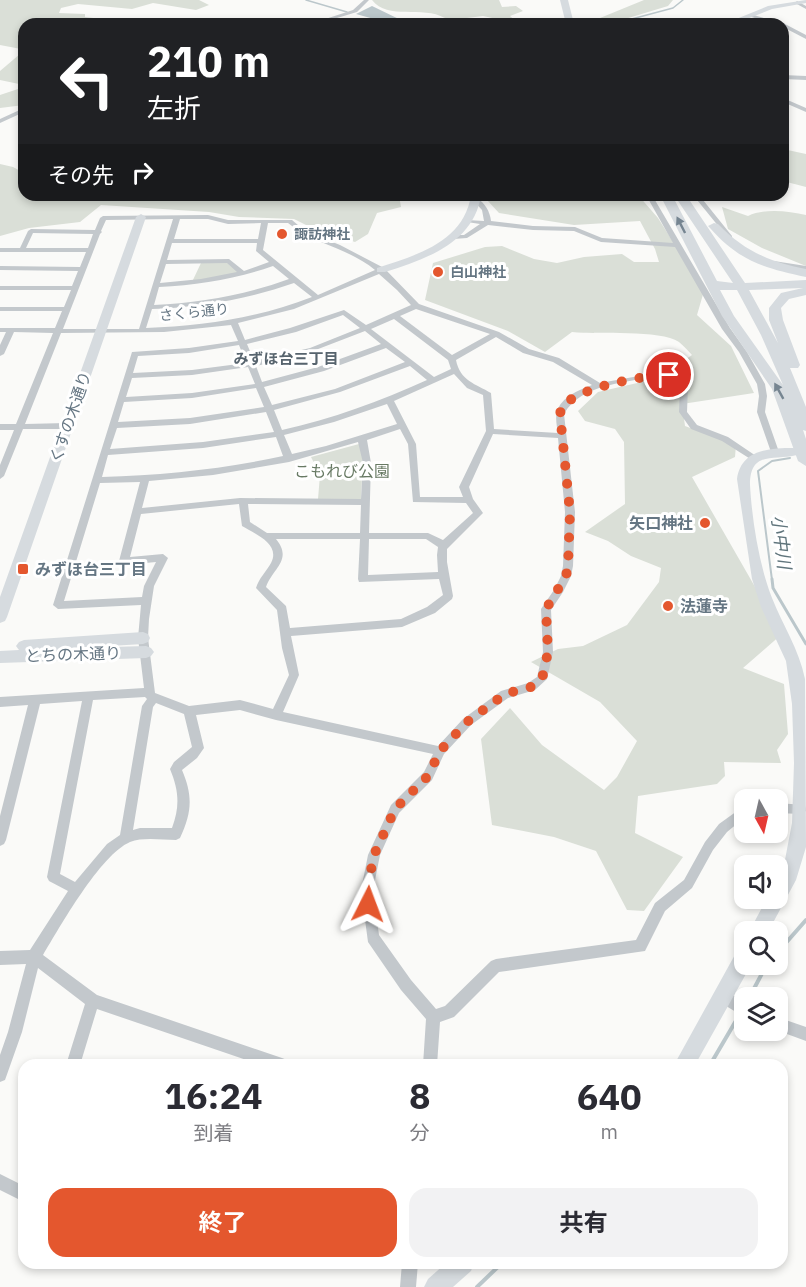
<!DOCTYPE html>
<html lang="ja">
<head>
<meta charset="utf-8">
<style>
	body { margin:0; font-family:"IBM Plex Sans","Noto Sans JP",sans-serif; background:#f2f2f3; color:#2b2b33; height:100vh; display:flex; flex-direction:column; font-size:22px; white-space:nowrap }
	* { box-sizing:border-box; margin:0 }
	p { font-size:20px; color:#7c7c81 }
	.icon { flex:none; width:33px; height:33px; fill:none; stroke:currentColor; stroke-width:2; stroke-linecap:round; stroke-linejoin:round }
	.map { position:relative; flex:1; overflow:hidden }
	.sheet { position:absolute; left:18px; top:1059px; width:770px; height:210px; display:flex; flex-direction:column; background:#fff; border-radius:18px; box-shadow:0 3px 9px #0003 }
	.sheet>* { flex:none }
	.banner { position:absolute; left:18px; top:18px; width:771px; height:183px; border-radius:18px; box-shadow:0 3px 9px #0003; background:#202124; color:#fff; overflow:hidden }
	.needle { width:39px; rotate:172deg }
	.fabs { position:absolute; left:734px; top:789px; display:grid; gap:12px }
	.fabs a { display:grid; place-items:center; width:54px; height:54px; border-radius:12px; background:#fff; box-shadow:0 3px 9px #0003; font-size:30px }
	.pin { position:absolute; display:grid; place-items:center; width:51px; height:51px; color:#fff; margin:-26px; border:3px solid #fff; border-radius:50%; box-shadow:0 2px 6px #0007 }
	.me { position:absolute; width:66px; margin:-33px; rotate:3deg; stroke-linejoin:round; filter:drop-shadow(0 0 4px #0008) }
	.turn { display:flex; align-items:center; gap:21px; height:126px; padding:0 30px; font-size:27px }
	.turn .icon { width:78px; height:78px; stroke-width:2.5 }
	.turn b { display:block; font-size:42px; line-height:51px }
	.then { display:flex; align-items:center; height:57px; padding:0 30px; background:#0003; gap:12px; font-size:22px }
	.eta { display:flex; justify-content:space-evenly; align-items:center; height:102px; text-align:center }
	.eta b { font-size:36px; font-weight:700; line-height:42px }
	.button { display:flex; gap:12px; margin-top:auto; padding:12px 30px }
	.button a { flex:1; height:69px; border-radius:18px; background:#e4572e; color:#fff; font-size:24px; font-weight:700; line-height:69px; text-align:center }
	.button a+a { background:#f2f2f3; color:#2b2b33 }
	.map>svg:first-child { display:block }
</style>
</head>
<body>
<div class="map">
<svg width="806" height="1287" viewBox="0 0 806 1287">
	<rect width="100%" height="100%" fill="#fafaf8"/>
	<!-- green -->
	<path fill="#dadfd7" d="M0 0H199L209 5 196 10 153 3 132 9 78 4 61 8 59 13 85 14V17L110 20 114 24H24V105L0 108V95L18 89 19 84 0 80V71L20 54 21 49 0 45Z
		M372 0H499L502 7 516 6 523 11 510 16 519 24H502L497 19 483 16 467 18 457 24H441L445 18C422 5 388 21 372 0Z
		M644 0H673L668 6 625 19 600 18Z
		M783 149 806 154V187L783 181Z
		M0 164 13 167 24 173V195H399L401 207 377 213 368 234 355 242 318 231 294 219 239 217 209 212 101 205 80 222 29 228 0 236Z
		M525 195H638L658 218 704 291 697 315 731 346 754 393 682 404 685 426 736 445 735 457 692 477 782 634 743 668 784 684 788 734 777 750 781 763 724 762 725 776 717 784 638 796 635 833 683 857 644 911 627 910 596 851 554 837 492 825 481 739 510 708 542 745 604 790 617 777 637 741 600 702 531 662 558 649 583 646 627 625 659 582 661 568 631 556 608 541 585 532 625 504 624 442 615 429 585 421 578 411 598 392 659 378 692 355C688 351 684 346 679 342 660 329 598 335 572 332L545 352 508 331 425 300 433 263 485 247 502 246 534 259 557 263 584 257 622 254 634 262H659L655 249 640 221 574 225 499 213 487 200 521 198Z
		M722 207 748 216C765 208 788 211 806 215V266L762 248 728 229Z
		M201 263H228L240 273 192 282Z
		M359 444 363 457 361 499H318L320 475 311 457Z"/>
	<!-- water -->
	<path fill="#bbc7cb" d="M372 6 405 22 392 24 356 14Z"/>
	<g fill="none" stroke-linecap="round" stroke-linejoin="round">
		<!-- stream-far3 -->
		<path stroke="#bbc7cb" stroke-width="1.5" d="M306 0 347 12
			M613 24 673 8 683 0"/>
		<!-- stream-far2 -->
		<path stroke="#bbc7cb" stroke-width="2" d="M772 580 758 471 772 461 790 458"/>
		<!-- stream-far1 -->
		<path stroke="#bbc7cb" stroke-width="3" d="M772 579 773 588 806 644"/>
		<!-- stream -->
		<path stroke="#bbc7cb" stroke-width="4" d="M777 953 806 920
			M749 998 767 964
			M710 1065 744 1007
			M477 1287 502 1263"/>
		<!-- street -->
		<path fill="#c3c8cc" fill-rule="evenodd" d="M364 0H369L357 12 317 24H310L353 10Z
			M797 1 806 6V9L795 3Z
			M750 14 785 24 806 35V39L783 27V24H775L748 16Z
			M783 75 806 76V80L783 79Z
			M783 98 806 108V112L783 102Z
			M24 108V112L0 123V119Z
			M646 195H652L730 328 747 352 765 384 767 396 765 412 779 452 778 454 775 455 771 452 757 412 759 396 757 384 739 352 722 329 675 247 601 242 574 231 533 230 488 225 467 238 453 239 450 237 453 235H464L480 224 467 222V220L484 221 482 210 473 200 476 198C485 202 490 212 491 221L533 226 575 227 602 238 673 243Z
			M693 195H699L732 236V238H728Z
			M208 215 228 220H292L305 231 340 245 384 268 419 304 499 332 529 349 559 358 600 383 661 372 672 373 688 385 687 412 697 425 728 437 759 458 758 460H752L722 441 691 429 679 412 680 386 667 377 661 376C630 382 581 383 564 414L575 512 573 566 571 576 563 592 551 610 553 652 547 679 535 690 508 698 471 725 444 754 432 780 399 813 380 855 373 890 379 935 411 980 436 1009 445 1006 491 961 496 959 636 940 655 903 684 880 705 842 719 824 744 806V818L727 832 713 850 692 888 665 911 645 951 499 972 454 1017 440 1022 437 1065H423L426 1019 401 990 368 942 361 890 368 855 391 805 424 772 433 754 276 720 240 710 196 715 204 748 197 758 182 770C193 796 192 812 180 838L176 840C162 840 143 837 130 842 100 855 60 927 43 955L97 995 282 1058 287 1060 289 1065H261L97 1009 80 1065H66L85 1004 38 968 22 1032 5 1080 0 1082V1055L8 1032 26 964 0 965V951L30 950 68 891 49 881 47 877 82 701 40 704 6 840 4 844 0 846V816L28 705 0 707V697L144 688 138 638 141 605 58 609 53 605 132 352 189 348 238 341 231 325 164 332 61 333 25 424 67 423 71 426 67 429H23L4 476 0 479V465L14 430H0V424H16L53 333 14 332 4 354 0 356V345L6 332H0V328H55L62 311H0V307H64L71 290H0V286H72L78 271 0 270V266L80 267 86 252H0V248H20L28 231 31 229 95 230 100 218 103 216ZM173 219 139 329H63L100 234 102 232 101 231 106 220ZM180 219H208L228 224 261 223 258 239H174ZM268 223H288C313 244 349 248 375 270L318 295 263 250ZM33 233 93 234 88 248H26ZM172 243H257L256 251 269 262 244 271 229 259 167 260ZM227 263 237 272 201 279 160 283 166 264ZM273 266 289 279C245 295 200 303 154 305L159 287C199 285 236 279 273 266ZM379 274 397 290 411 305 366 325 344 310 290 328 245 340 238 323 294 309ZM294 283 312 297C258 318 203 326 146 328L152 309C201 307 248 299 294 283ZM416 309 490 334 452 355 400 316ZM343 315 360 328 310 348 254 361 247 344 296 332ZM394 319 448 360 451 369 434 377 371 329ZM365 331 381 344 318 367 262 382 256 366 300 356ZM496 337 523 353 553 362 592 385C579 390 561 397 557 412 555 418 557 427 558 433L494 429 491 393C476 384 460 381 456 360ZM239 345 246 363 192 370 133 373 138 356 189 353ZM386 348 405 362 335 389 272 405 264 387 324 371ZM410 366 427 380C380 401 332 419 282 430L274 410 340 392ZM248 367 255 384 192 393 126 397 132 378 192 375ZM454 374 467 388 483 395 486 431 459 487 463 497H420L416 444 394 401ZM256 388 264 407 190 418 118 422 124 402 192 398ZM387 404 397 424 326 446 292 454 284 435 334 422ZM266 412 274 432 203 442 110 449 117 428 190 424ZM400 429 408 444 413 502 466 503 473 513 443 540 428 533H369L371 463 367 440ZM493 434 558 438 565 512 563 566 561 576 554 590 541 609 543 652 537 677 528 683 501 691 463 719 438 746 283 712 299 675 291 636 402 627 435 613 452 599 453 596 447 562V549L483 513 473 499 469 487ZM276 437 283 456C223 469 163 475 102 477L108 455 203 448ZM358 442 363 463 361 499 240 498 142 508 149 481 213 475 289 462ZM140 482 119 561 124 565 156 562 144 586 142 597 64 601 100 483ZM239 504 242 526C255 534 281 544 271 563 266 572 259 578 256 588L277 610 282 648 289 675 273 709 240 700 189 706 155 693 148 638 149 619 154 586 168 558 163 554 130 557 141 514ZM248 504 361 505 360 533H267L250 522ZM276 539H360L358 579 359 582 439 579 443 595 427 607 401 619 290 628 286 606 266 587C273 568 293 560 276 539ZM369 539H426L438 547 437 555 438 572 368 575ZM145 697 147 699 142 706 120 835 107 844 75 882 60 874 93 700ZM156 703 184 714 192 747 174 762 170 769C179 791 180 806 172 828H140L133 830 153 707Z
			M774 261 806 266V270L774 265Z
			M777 803 805 805 806 811 801 814 777 813Z
			M723 989 744 1002V1017L718 1001 716 996 718 991Z
			M777 1017 806 1027V1041L776 1030Z
			M0 1174 24 1186V1202L0 1190Z
			M402 1263H418L416 1287H400Z"/>
		<!-- secondary -->
		<path fill="#d6dbdf" fill-rule="evenodd" d="M806 0V3L772 9 734 24H724L768 6Z
			M288 22 305 24H284Z
			M471 195H481C474 243 426 259 385 272H377V268C417 255 464 242 471 195Z
			M141 214 146 217 7 617 5 621 0 623V597L136 217Z
			M793 448 797 449 799 452 797 455C774 461 750 450 750 485 752 520 759 565 772 598 783 626 799 649 805 679L806 847 796 880 768 932H749L767 898H777V880L784 865 792 823 794 763 792 704 786 661 761 607 752 579 737 479C741 450 768 448 793 448Z
			M143 632 148 634 150 638 148 642 143 644 77 648 146 646 151 648 154 652 151 656 146 658 0 663V651L19 650 16 646 19 642 24 640Z
			M744 948V964L751 965 695 1065H674L737 951Z
			M446 1263H474L471 1271 453 1287H424L428 1279Z"/>
		<!-- highway -->
		<path fill="#d6dbdf" fill-rule="evenodd" d="M560 0H568L574 24H566Z
			M660 195H672L717 281 733 283 674 195H686L745 283 806 280V295L789 299 781 308 783 320 800 365 798 368H790L806 407V431L803 430 806 439V466L798 461 772 389 722 316ZM803 288 781 293 769 308V320L778 343 749 290ZM720 290H737L761 335 783 385 734 316Z
			M714 223 718 224C744 251 770 262 806 269V277C764 268 739 261 710 228L708 226Z"/>
	</g>
	<!-- one-way arrows -->
	<defs><path id="oneway-solid" d="M-6-.8H1V-3.2L6.5 0L1 3.2V.8H-6Z" transform="scale(1.5)"/></defs>
	<g fill="#768591">
		<use href="#oneway-solid" transform="translate(681 225) rotate(-117)"/>
		<use href="#oneway-solid" transform="translate(779 391) rotate(-119)"/>
	</g>
	<g fill="none" stroke-linecap="round" stroke-linejoin="round">
		<!-- route -->
		<path stroke="#e4572e" stroke-width="10" stroke-dasharray="0 18" d="M368 904 367 890 374 855 395 809 428 776 440 751 467 722 505 694 531 687 542 679 548 652 546 609 566 576 568 566 570 512 560 414 562 405C593 384 626 381 661 374L669 375"/>
	</g>
	<!-- markers -->
	<g fill="#e4572e" stroke="#fff" stroke-width="2">
		<circle cx="282" cy="234" r="6"/>
		<circle cx="438" cy="272" r="6"/>
		<circle cx="705" cy="523" r="6"/>
		<rect x="17" y="563" width="12" height="12" rx="3"/>
		<circle cx="668" cy="606" r="6"/>
	</g>
	<g text-anchor="middle" stroke-width="6" stroke-linejoin="round" paint-order="stroke">
		<!-- far-poi labels -->
		<g font-size="14" font-weight="bold" fill="#657683" stroke="#fff" text-anchor="start">
			<text x="294" y="239">諏訪神社</text>
			<text x="450" y="277">白山神社</text>
		</g>
		<!-- far-street labels -->
		<g font-size="14" fill="#657683" stroke="#fff">
			<text transform="translate(194 312) rotate(-6)" y="5">さくら通り</text>
		</g>
		<!-- far-neighbourhood labels -->
		<g font-size="15" font-weight="bold" fill="#57646e" stroke="#fff">
			<text x="286" y="364">みずほ台三丁目</text>
		</g>
		<!-- street labels -->
		<g font-size="16" fill="#657683" stroke="#fff">
			<text transform="translate(70 417) rotate(-71)" y="6">くすの木通り</text>
			<text transform="translate(73 654) rotate(-2)" y="6">とちの木通り</text>
		</g>
		<!-- park labels -->
		<g font-size="16" fill="#687a64" stroke="#fff">
			<text x="342" y="477">こもれび公園</text>
		</g>
		<!-- poi labels -->
		<g font-size="16" font-weight="bold" fill="#657683" stroke="#fff" text-anchor="start">
			<text x="693" y="529" text-anchor="end">矢口神社</text>
			<text x="35" y="575">みずほ台三丁目</text>
			<text x="680" y="612">法蓮寺</text>
		</g>
		<!-- water labels -->
		<g font-size="18" font-style="italic" fill="#60757c" stroke="#fff">
			<text transform="translate(781 542) rotate(83)" y="6">小中川</text>
		</g>
	</g>
</svg>
<div class="fabs">
<a><svg class="needle" viewBox="-14 -14 28 28"><path d="M0-13l5 13h-10z" fill="#e53935"/><path d="M0 13l5-13h-10z" fill="#7c7c81"/></svg></a>
<a><svg class="icon" aria-label="sound" viewBox="0 0 24 24"><path d="M4 9h4l5-4v14l-5-4H4zM17 9q2 3 0 6"/></svg></a>
<a><svg class="icon" aria-label="search" viewBox="0 0 24 24"><circle cx="10" cy="10" r="6"/><path d="M15 15l6 6"/></svg></a>
<a><svg class="icon" aria-label="layers" viewBox="0 0 24 24"><path d="M12 4l9 5-9 5-9-5zM3 14l9 5 9-5"/></svg></a>
</div>
<div class="pin" style="left:669px;top:375px;background:#d93025"><svg class="icon" aria-label="arrive" viewBox="0 0 24 24"><path d="M6 21V4h12l-3 4 3 4H6"/></svg></div>
<svg class="me" style="left:368px;top:904px" viewBox="-20 -20 40 40"><path d="M0-17L14 15 0 8-14 15z" fill="#e4572e" stroke="#fff" stroke-width="4"/></svg>
<div class="banner">
<div class="turn"><svg class="icon" aria-label="left" viewBox="0 0 24 24"><path d="M17 20v-9H6M10 6l-5 5 5 5"/></svg><div><b>210 m</b>左折</div></div>
<div class="then">その先<svg class="icon" aria-label="right" viewBox="0 0 24 24"><path d="M7 20v-9h11M14 6l5 5-5 5"/></svg></div>
</div>
<section class="sheet">
<div class="eta">
<div><b>16:24</b><p>到着</p></div>
<div><b>8</b><p>分</p></div>
<div><b>640</b><p>m</p></div>
</div>
<div class="button"><a>終了</a><a>共有</a></div>
</section>
</div>
</body>
</html>
